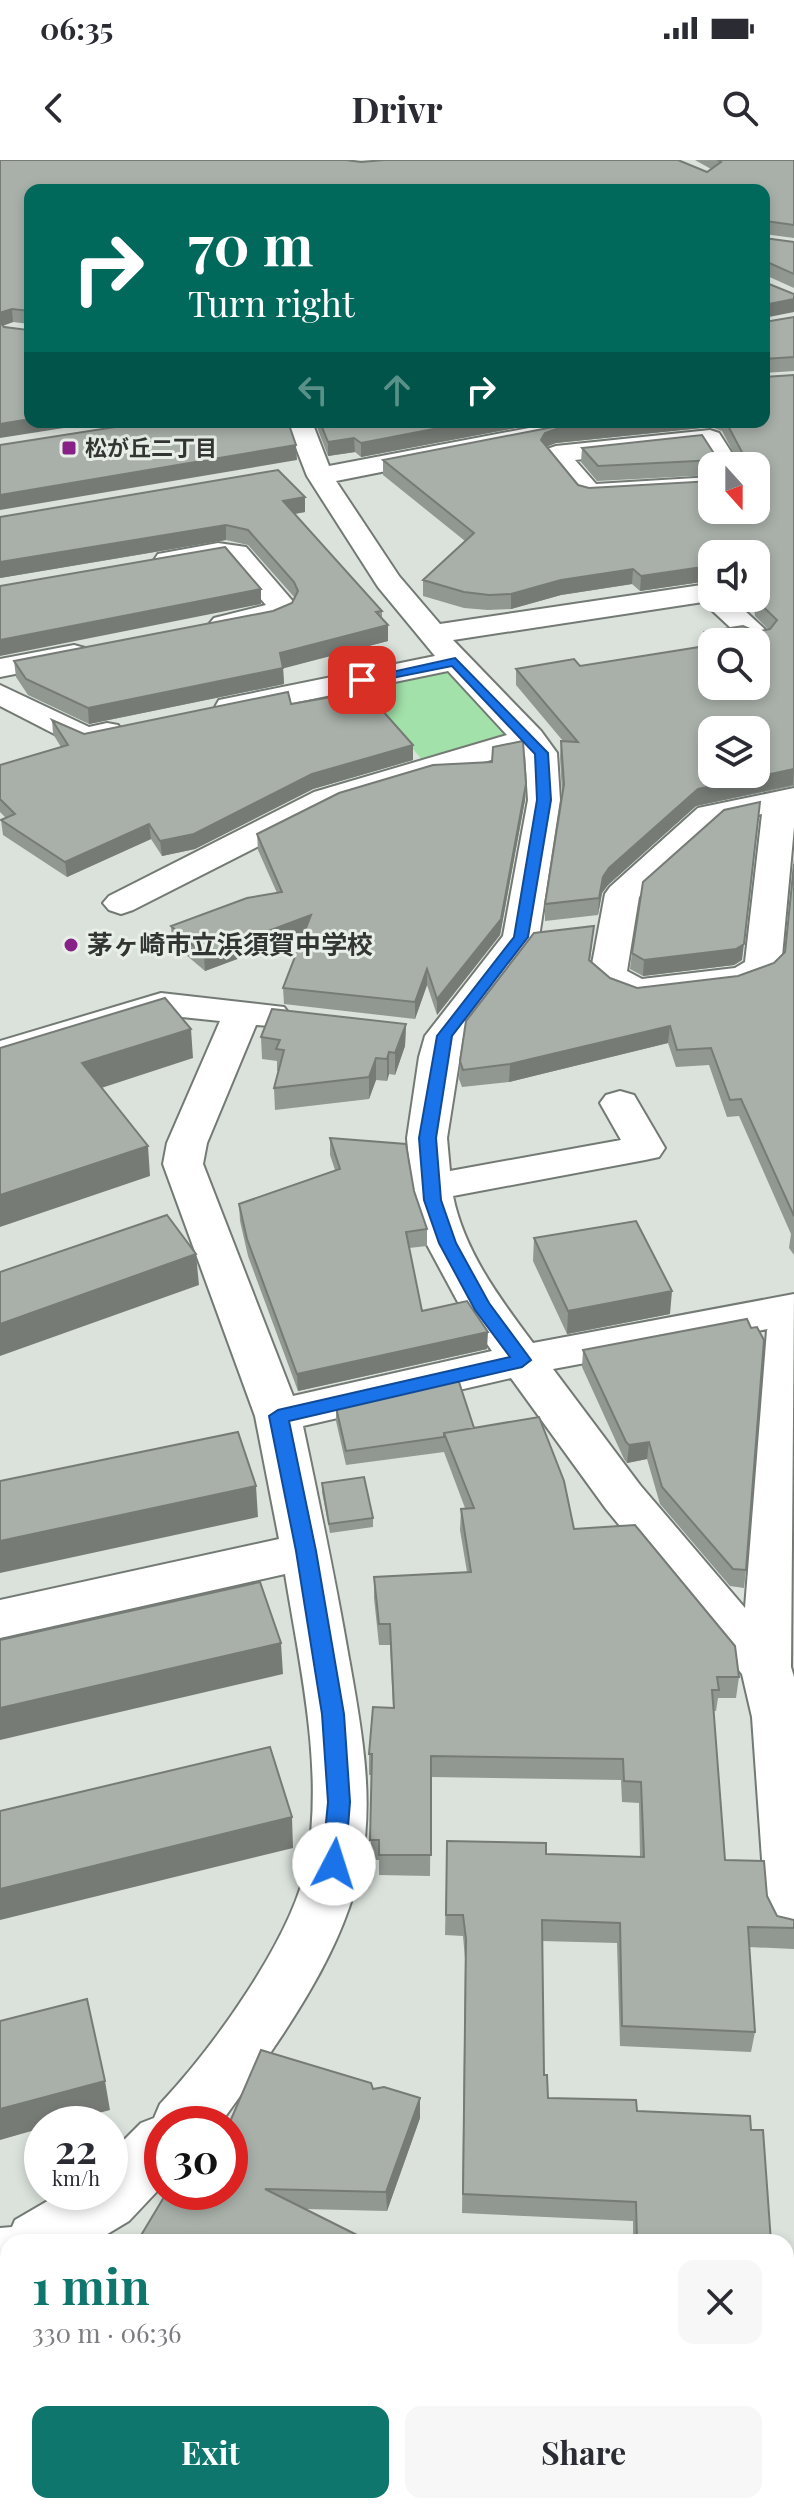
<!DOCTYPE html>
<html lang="en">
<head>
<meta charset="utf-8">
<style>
	body { margin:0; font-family:"Playfair Display","Noto Sans JP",serif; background:#f7f7f7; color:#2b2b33; height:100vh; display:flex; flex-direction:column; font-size:30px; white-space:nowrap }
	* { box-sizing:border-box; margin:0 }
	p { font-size:26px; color:#7c7c81 }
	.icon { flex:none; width:44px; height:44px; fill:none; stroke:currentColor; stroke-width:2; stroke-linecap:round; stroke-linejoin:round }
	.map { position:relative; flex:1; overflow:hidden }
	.panel { position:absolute; left:0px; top:2074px; width:794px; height:280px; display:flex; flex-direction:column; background:#fff; border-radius:24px 24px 0 0; box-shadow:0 4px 12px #0003 }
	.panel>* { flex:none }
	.top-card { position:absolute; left:24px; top:24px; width:746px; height:244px; border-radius:16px; box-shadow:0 4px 12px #0003; background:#00695c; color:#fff; overflow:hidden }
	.needle { width:52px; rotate:159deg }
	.buttons { position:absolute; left:698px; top:292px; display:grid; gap:16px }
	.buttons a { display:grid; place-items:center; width:72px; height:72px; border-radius:16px; background:#fff; box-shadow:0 4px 12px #0003; font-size:40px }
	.speed { position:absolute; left:24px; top:1946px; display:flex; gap:16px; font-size:40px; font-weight:700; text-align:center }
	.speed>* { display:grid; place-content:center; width:104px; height:104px; border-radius:50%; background:#fff; box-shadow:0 4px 12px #0003; line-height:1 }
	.speed small { font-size:20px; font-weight:400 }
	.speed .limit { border:12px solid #d22; background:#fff; color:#111 }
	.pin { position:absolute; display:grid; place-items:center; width:68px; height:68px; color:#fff; margin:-34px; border-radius:16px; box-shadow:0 4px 12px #0006 }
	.me { position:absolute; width:88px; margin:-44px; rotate:5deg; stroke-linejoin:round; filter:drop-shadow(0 0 6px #0008) }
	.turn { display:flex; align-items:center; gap:28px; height:168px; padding:0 32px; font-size:36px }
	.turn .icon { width:104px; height:104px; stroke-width:2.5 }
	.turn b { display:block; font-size:56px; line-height:68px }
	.lanes { display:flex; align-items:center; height:76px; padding:0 32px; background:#0003; justify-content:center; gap:40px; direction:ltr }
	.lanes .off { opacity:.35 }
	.round { display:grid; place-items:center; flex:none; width:84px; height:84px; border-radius:16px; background:#f7f7f7 }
	.head { display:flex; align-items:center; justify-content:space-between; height:136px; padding:0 32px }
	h1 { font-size:48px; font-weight:700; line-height:60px; color:#0f766e }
	.cta { display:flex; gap:16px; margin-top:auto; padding:16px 32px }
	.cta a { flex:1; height:92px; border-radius:16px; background:#0f766e; color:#fff; font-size:32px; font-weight:700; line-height:92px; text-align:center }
	.cta a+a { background:#f7f7f7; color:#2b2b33 }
	.status { display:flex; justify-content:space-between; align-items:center; height:56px; padding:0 40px; background:#fff; direction:ltr }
	.status svg { height:22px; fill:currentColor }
	header { display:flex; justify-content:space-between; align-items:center; height:104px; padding:0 32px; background:#fff; font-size:36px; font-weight:700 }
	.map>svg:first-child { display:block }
</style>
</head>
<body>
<div class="status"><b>06:35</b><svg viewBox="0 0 49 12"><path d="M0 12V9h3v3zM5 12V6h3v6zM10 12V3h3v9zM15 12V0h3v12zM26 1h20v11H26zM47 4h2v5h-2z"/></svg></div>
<header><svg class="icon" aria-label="back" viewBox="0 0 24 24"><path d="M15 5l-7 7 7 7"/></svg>Drivr<svg class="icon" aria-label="search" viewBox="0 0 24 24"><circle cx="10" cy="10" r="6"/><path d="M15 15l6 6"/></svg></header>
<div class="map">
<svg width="794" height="2354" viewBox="0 0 794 2354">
	<rect width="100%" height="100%" fill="#dae2db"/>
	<!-- green -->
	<path fill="#a2e1aa" d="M457 511 515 581 423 601 362 528Z"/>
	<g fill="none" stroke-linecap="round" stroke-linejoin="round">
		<!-- minor casing -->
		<g stroke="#737a74" stroke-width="4">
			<path id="minor" d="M286 262H312L329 306 529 268 528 262H554L556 273 552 278 336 321 399 416 440 464 708 424 712 425V438H731L772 476 767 482 757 485 756 482H746L703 442 453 480 541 571 557 593 560 640 539 777 463 877 447 978 450 1011 621 980 600 943 606 935 620 931 634 935 665 988 659 997 645 1000 453 1036C464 1091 500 1139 533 1183L794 1134 791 1507 794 1517V1780L774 1773 766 1756 752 1557 742 1514 606 1349 511 1218 303 1266C319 1342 335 1417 348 1493 360 1560 375 1636 361 1704 343 1798 274 1888 220 1964H162V2026L129 2061 94 2082H8V2128L0 2131V2068L12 2067 15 2060 63 2032H110V1994L141 1963 154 1958 160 1944C212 1889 293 1778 307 1703 324 1608 300 1507 285 1414L0 1478V1440L279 1379 255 1256 163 1004 167 983 220 861 163 855 0 904V881L161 833 284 847 290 855 284 863 271 866 256 865 207 983 203 1004 293 1236 492 1191 460 1146 426 1083 412 1040 407 978 419 897 425 876 503 776 528 640 525 595 521 591 338 646 133 750 121 754 109 750 103 743 109 736 314 632 507 575 448 511 230 556 219 554 215 547 219 540 435 496 378 427 307 316ZM768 1169 767 1170 745 1448 640 1325 553 1209Z
				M710 270 719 273 740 306H714L702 286 575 300 596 324 712 317V333L589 340 580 338 543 294 547 289 556 286Z
				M218 383 246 387 296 445 291 456 224 473 214 470 209 464 214 458 266 445 227 400 168 408 158 406 154 400 158 394Z
				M74 485 85 488 89 494 85 500 0 517V499Z
				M0 525 89 567 107 563 118 565 123 572 118 579C103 582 89 588 74 584L0 546Z
				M794 628V667L781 807C760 838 673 838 636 842 619 838 600 829 590 815L605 734 610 727 698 648ZM762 654 745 802 735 808 642 819 627 811 639 737 721 663Z"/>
		</g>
		<!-- minor -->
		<use href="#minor" fill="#fff" fill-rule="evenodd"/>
	</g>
	<!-- wall -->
	<path fill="#919791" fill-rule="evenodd" d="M0 0 361 2 707 12 711 9 695 0H794V78L764 74 30 30V164L13 162 3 166 28 170 0 278Z
		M765 79 794 82V128L765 115Z
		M794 157V211L764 213V162Z
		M794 215V626L696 646 608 725 602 733 598 755 545 761V744L562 633 560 597 561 581H563L516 525V509L580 506 703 486 705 472H757L769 470 755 456 753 438H756V394H712V422L708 421 640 431 632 424 561 435 511 449 488 450 464 448 423 436V420L465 381 383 315V300L553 267 557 262H764ZM711 267 722 271 734 294 715 295 582 288 581 302 597 321 712 315V306H756L712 321 589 328 578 325 546 287 556 283ZM712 482H756L712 526Z
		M315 262H527L526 266 361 297 355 292 328 296Z
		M305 352 294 354 382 451V459L388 481 283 508 284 524 89 564 28 535 16 517 14 501 273 451 292 443 295 438 248 385 226 380 0 418V357Z
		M291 544 413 600 313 629 195 689 162 696 151 679 67 717 3 675 1 660 6 658 0 652V605L61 587 53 574 52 560 84 574Z
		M526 624 525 640 500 775 437 855 427 825 415 859 284 844 283 828 304 774 205 811 172 783 171 766 277 733 258 690 257 674Z
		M794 698V1095L789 1088 791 1074 739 956 727 957 709 905 676 907 668 883 509 922 462 927 459 919 460 901 594 766 590 801 610 818 637 828 738 816 774 803 785 793Z
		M632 793 742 800 734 805 643 816 630 809Z
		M406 864 405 886 395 915 389 914 387 921 376 920 369 939 275 950 274 928 279 911H277V901L262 899 261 877Z
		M330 978 414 1031 427 1069V1086L409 1088 422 1151 487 1189 298 1231 248 1096 240 1061 239 1044 335 1010 330 995Z
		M534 1078 670 1154 567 1174 533 1101Z
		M583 1190 746 1410 744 1428 730 1426 660 1344 647 1299 627 1303 624 1299 582 1207Z
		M336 1247 474 1268 574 1369 739 1517 736 1538H718L716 1551H714L725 1700 767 1736 777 1756 794 1760V1789L749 1787 755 1872 751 1892 620 1886 617 1783 542 1781 544 1915 548 1938 751 1970 771 2082H633V2061L462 2053 465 1799 463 1776 445 1775 447 1681 546 1694 640 1697 639 1643 622 1642 621 1620 431 1617 430 1716 379 1715V1700H371V1615H369V1594L393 1548 390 1485H379L374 1438V1417L467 1412 460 1370 461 1349 465 1348 444 1292 346 1305 336 1261Z
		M322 1323 373 1358V1367L330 1373 322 1332Z
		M373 1929 420 1958 387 2051 305 2049 196 2041Z"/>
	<!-- shaded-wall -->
	<path fill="#767b76" d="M767 102 765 115 764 116V104Z
		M794 139V152L764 158V145Z
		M12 149 13 162 4 165 0 171V155L2 152Z
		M30 259V262H102L0 278V264Z
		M470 262H527L526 266 361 297V283Z
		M624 262H711V267L556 283 545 287 541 280 545 273 556 269Z
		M354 278 355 292 328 296V282Z
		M296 285 297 300 0 350V335Z
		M305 337V352L283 356V341Z
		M226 365V380L0 418V402Z
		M709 406 708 421 640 431 641 416Z
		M633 409 632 424 561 435 511 449V434L561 420Z
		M261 429V444L0 496V480Z
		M388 465V481L281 509 280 493Z
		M283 508 284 524 89 564 88 548Z
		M413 585V600L313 629 195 689 162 696 160 681 312 614Z
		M794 609 793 625 696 646 608 725 602 733 598 755 599 738 603 717 609 708 698 629Z
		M526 624 525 640 500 775 437 855V839Z
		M149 664 151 679 67 717 65 702Z
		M311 755 312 771 205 811 204 795Z
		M744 784 742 800 734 805 643 816 644 800Z
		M427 809V825L415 859V842Z
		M406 864 405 886 395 915V893Z
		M670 866 668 883 509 922 510 904Z
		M191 869 193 898 86 933 82 903Z
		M389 892V914L387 921V899Z
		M376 898V920L369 939V917Z
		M148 986 150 1016 0 1067V1035Z
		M196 1094 199 1125 0 1196V1164Z
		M672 1131 670 1154 567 1174 568 1151Z
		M488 1172 487 1189 298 1231 297 1214Z
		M649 1282 647 1299 627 1303 629 1285Z
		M256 1326 258 1357 0 1413V1381Z
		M281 1483 283 1514 0 1580V1548Z
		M292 1657 293 1688 0 1760V1729Z
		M105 1921 110 1950 58 1964H42V1968L0 1980V1949Z
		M420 1938V1958L387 2051 386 2032Z
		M413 2346H420L417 2354H409Z"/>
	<!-- building -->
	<path fill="#a9b0a9" stroke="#767b76" stroke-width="2" fill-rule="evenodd" d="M0 0H346L361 2 384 0H678L707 12 721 2 718 0H794V65L766 61 764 63V30H30V151L12 149 2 152 0 155Z
		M764 78 794 82V114L767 102 764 104Z
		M764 122 794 134V139L764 145Z
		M794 157V197L764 199V162Z
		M0 162 4 167 28 170 30 168V259L0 264Z
		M794 215V609L698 629 609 708 603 717 599 738 545 744 564 624 561 581 578 582 516 509 574 499 580 506 712 485V526H756V482H715L705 472 743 466 757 472 770 469 777 460 756 440V394H712V407L709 406 641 416 633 409 561 420 511 434 489 435 464 432 423 420 474 373 383 300 553 267 557 262H624L556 269 545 273 541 280 578 325 589 328 712 321V350H756V306H716L715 300 598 306 582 288 702 275 715 295 743 294 726 262H764V217ZM712 570H756V614H712Z
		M147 262H288L296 285 0 335V285Z
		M320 262H470L361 283 354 278 328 282Z
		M278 310 305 337 283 341 382 451 376 452 388 465 280 493 283 508 88 548 26 519 14 501 273 451 292 443 298 431 294 422 248 370 226 365 0 402V357Z
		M225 387 261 429 0 480V426Z
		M365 531 413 585 312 614 194 674 160 681 149 664 65 702 1 660 15 654 0 639V605L68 585 52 560 84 574 288 532 291 544Z
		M523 581 526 624 501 759 437 839 427 809 415 842 283 828 311 755 204 795 171 766 247 738 282 732 257 674 339 633 433 605 492 602 493 587Z
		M760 642 744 784 736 789 644 800 632 793 643 722 724 650Z
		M794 704V1056L741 939 730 940 711 888 677 890 670 866 510 904 463 910 460 901 466 861 534 773 594 766 589 800 610 818 637 828 738 816 774 803 785 792Z
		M165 838 191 869 82 903 148 986 0 1035V888Z
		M272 849 406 864 395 893 389 892 387 899 376 898 369 917 274 928 284 890 276 889 280 880 261 877Z
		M330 978 406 984 414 1031 427 1069 406 1072 422 1151 467 1141 488 1172 297 1214 247 1079 239 1044 340 1009Z
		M167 1055 196 1094 0 1164V1112Z
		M636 1061 672 1131 568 1151 534 1078Z
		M747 1159 751 1168 757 1167 764 1180 746 1410 733 1409 662 1327 649 1282 629 1285 626 1282 583 1190Z
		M458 1219 474 1268 444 1273V1277L346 1291 336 1247Z
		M539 1257 564 1321 574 1369 635 1365 735 1486 739 1517H717L719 1530H712L725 1700 764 1701 767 1736 777 1756 794 1760V1768L748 1767 755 1872 622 1866 620 1763 542 1760 544 1915H547L548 1938 636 1940 637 1951 750 1956 751 1970H763L771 2082H637L636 2042 463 2034 466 1779 463 1755H446L447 1681 546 1683V1694L644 1697 641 1622 624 1621 623 1599 431 1596V1695H379V1680H370L372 1594H369L373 1547 394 1548 390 1464H379L374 1417 471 1412 461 1349 474 1348 444 1273Z
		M238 1272 256 1326 0 1381V1321Z
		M364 1317 373 1358 329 1364 322 1323Z
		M260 1422 281 1483 0 1548V1480Z
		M270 1587 292 1657 0 1729V1651Z
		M87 1839 105 1921 0 1949V1861Z
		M261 1890 371 1923 373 1929 384 1927 420 1938 386 2032 265 2029 371 2082H137L167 2032H193L196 2041 200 2032H230V1964H229Z
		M786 2275H794V2354H518L517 2346H786Z
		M321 2346H413L409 2354H317Z"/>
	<!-- route -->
	<path fill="#1a73e8" stroke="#114b97" stroke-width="2" d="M455 498 548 593 551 640 528 777 452 876 436 978 441 1040 456 1083 489 1143 531 1200 522 1207 289 1261 316 1391 344 1554 350 1642 345 1704 342 1711 334 1714 326 1711 322 1704 328 1642 322 1554 296 1391 269 1256 278 1250 510 1197 475 1150 439 1083 424 1040 419 978 437 876 514 777 537 640 535 594 452 506 362 524 356 520Z"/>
	<!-- markers -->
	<g fill="#872087" stroke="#e7efe8" stroke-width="3">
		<rect x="61" y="280" width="16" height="16" rx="4"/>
		<circle cx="71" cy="785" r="8"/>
	</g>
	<g text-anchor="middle" stroke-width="6" stroke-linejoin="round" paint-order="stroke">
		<!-- far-poi labels -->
		<g font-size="22" font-weight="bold" fill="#333533" stroke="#e7efe8" text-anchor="start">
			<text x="85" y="296">松が丘二丁目</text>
		</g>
		<!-- poi labels -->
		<g font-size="26" font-weight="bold" fill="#333533" stroke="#e7efe8" text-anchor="start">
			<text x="87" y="794">茅ヶ崎市立浜須賀中学校</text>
		</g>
	</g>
</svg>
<div class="buttons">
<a><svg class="needle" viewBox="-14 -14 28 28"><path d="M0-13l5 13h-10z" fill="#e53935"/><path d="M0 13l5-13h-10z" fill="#7c7c81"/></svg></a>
<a><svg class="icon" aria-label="sound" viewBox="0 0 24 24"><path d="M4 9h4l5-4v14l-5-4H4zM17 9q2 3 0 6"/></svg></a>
<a><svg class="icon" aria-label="search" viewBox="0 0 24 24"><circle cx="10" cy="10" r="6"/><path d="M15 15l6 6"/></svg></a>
<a><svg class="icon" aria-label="layers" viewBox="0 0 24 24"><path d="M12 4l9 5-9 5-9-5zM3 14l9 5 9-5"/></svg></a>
</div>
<div class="speed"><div>22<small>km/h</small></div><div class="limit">30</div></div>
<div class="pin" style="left:362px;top:520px;background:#d93025"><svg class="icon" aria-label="arrive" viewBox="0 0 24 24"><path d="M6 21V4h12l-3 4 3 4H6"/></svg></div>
<svg class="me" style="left:334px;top:1704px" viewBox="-20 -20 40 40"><circle r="19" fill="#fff"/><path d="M0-13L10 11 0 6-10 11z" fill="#1a73e8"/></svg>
<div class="top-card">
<div class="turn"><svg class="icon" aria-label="right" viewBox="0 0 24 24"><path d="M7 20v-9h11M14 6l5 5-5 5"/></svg><div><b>70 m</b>Turn right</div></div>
<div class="lanes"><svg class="icon off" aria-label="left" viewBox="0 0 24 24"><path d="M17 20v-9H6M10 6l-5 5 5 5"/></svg><svg class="icon off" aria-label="ahead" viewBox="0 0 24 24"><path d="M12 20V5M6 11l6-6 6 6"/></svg><svg class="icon" aria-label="right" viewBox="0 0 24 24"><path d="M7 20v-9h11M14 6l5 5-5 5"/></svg></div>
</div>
<section class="panel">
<div class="head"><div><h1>1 min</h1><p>330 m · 06:36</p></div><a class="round"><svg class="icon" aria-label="close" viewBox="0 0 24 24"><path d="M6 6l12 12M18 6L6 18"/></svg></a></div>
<div class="cta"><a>Exit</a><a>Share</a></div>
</section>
</div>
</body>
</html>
